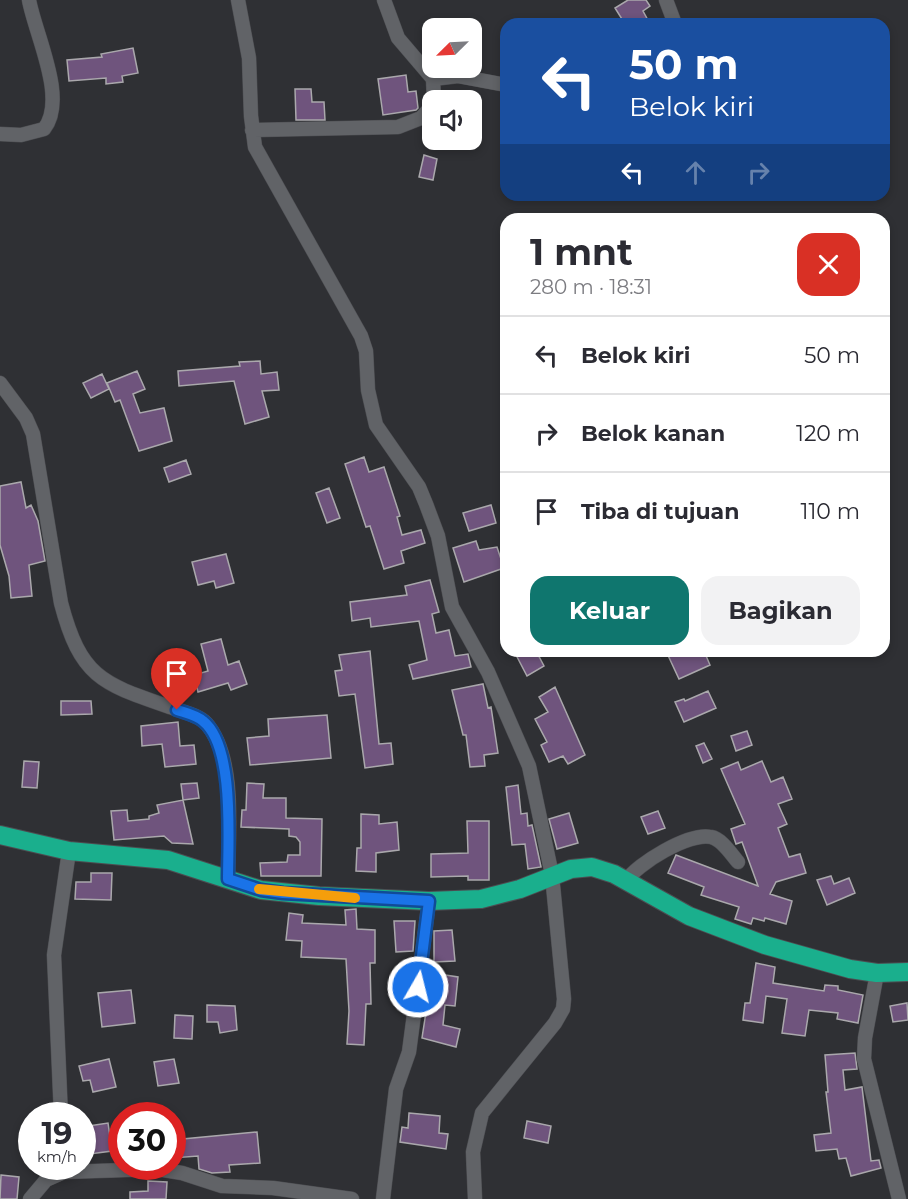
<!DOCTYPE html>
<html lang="id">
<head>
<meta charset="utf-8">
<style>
	body { margin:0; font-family:Montserrat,sans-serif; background:#f2f2f3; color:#2b2b33; height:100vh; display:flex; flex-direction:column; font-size:22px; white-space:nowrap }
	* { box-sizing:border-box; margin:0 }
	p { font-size:20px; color:#7c7c81 }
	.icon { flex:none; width:33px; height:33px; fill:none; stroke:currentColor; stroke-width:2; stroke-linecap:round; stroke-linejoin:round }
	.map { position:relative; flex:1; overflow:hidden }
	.drawer { position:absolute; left:500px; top:213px; width:390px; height:444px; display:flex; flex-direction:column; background:#fff; border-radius:18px; box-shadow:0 3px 9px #0003 }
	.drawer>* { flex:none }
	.banner { position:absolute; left:500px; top:18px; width:390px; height:183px; border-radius:18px; box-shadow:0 3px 9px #0003; background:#1a4fa0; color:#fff; overflow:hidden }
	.needle { width:39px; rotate:246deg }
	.tools { position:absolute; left:422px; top:18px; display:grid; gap:12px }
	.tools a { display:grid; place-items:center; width:60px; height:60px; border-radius:12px; background:#fff; box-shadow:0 3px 9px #0003; font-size:30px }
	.speed { position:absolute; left:18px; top:1102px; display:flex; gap:12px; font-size:30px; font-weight:700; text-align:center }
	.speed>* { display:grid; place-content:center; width:78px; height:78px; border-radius:50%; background:#fff; box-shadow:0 3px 9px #0003; line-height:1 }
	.speed small { font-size:15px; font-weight:400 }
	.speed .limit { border:9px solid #d22; background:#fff; color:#111 }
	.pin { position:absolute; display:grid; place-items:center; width:51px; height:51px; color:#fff; margin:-62px -26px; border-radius:50% 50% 50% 0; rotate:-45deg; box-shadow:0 0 6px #0007 }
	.pin .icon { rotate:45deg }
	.me { position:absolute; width:66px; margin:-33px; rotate:8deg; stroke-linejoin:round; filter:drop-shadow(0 0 4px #0008) }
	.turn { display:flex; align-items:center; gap:21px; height:126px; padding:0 30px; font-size:27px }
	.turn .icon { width:78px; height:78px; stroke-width:2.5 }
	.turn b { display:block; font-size:42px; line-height:51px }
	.lanes { display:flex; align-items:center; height:57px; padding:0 30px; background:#0003; justify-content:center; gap:30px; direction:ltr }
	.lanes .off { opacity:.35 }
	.round { display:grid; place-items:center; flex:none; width:63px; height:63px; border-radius:18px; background:#f2f2f3 }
	.summary { display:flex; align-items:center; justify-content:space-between; height:102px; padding:0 30px }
	h1 { font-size:36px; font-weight:700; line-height:45px }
	.cta { display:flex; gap:12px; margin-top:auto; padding:12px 30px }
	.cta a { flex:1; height:69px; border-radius:18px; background:#0f766e; color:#fff; font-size:24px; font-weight:700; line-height:69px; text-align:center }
	.cta a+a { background:#f2f2f3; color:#2b2b33 }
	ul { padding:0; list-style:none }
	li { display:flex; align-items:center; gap:18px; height:78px; padding:0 30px; border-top:2px solid #e1e1e2 }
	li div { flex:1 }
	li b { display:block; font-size:22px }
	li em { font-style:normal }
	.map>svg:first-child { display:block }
</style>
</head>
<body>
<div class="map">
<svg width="908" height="1199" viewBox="0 0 908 1199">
	<rect width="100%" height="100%" fill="#2f3034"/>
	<!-- building -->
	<path fill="#6f547d" stroke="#aaa8ac" stroke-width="1.5" d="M628 0H646L650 6 643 11 650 24H625L615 8Z
		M133 48 138 73 122 76 123 82 106 84V78L69 81 67 60 102 57 101 54Z
		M406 75 408 92 416 91 418 108 416 110 383 115 378 79Z
		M295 89H311L312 102H324L325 120H296Z
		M424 155 437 159 433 180 419 177Z
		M260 361 261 374 277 372 279 390 262 391 269 417 245 424 234 381 179 386 178 371 240 366 239 362Z
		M137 371 145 389 133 394 140 413 164 408 172 441 139 451 120 400 115 402 107 383Z
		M102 374 109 389 91 398 83 383Z
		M364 457 369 472 384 467 400 516 397 517 402 535 421 530 425 543 401 551 404 563 384 569 370 526 366 527 345 464Z
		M186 460 191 474 169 482 164 468Z
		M21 482 26 508 31 505 38 521 45 561 29 565 32 596 11 598 9 576 0 545V486Z
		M329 488 340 518 327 523 316 493Z
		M491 505 496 523 469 531 463 513Z
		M476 541 479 550 497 547 504 568 464 582 453 548Z
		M226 554 234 583 216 588 214 581 198 585 192 562Z
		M430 580 439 612 432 614 436 633 449 630 455 656 468 654 471 667 413 679 409 665 427 660 419 621 371 627 370 618 352 621 350 602 407 595 405 586Z
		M221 639 228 665 239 661 247 684 231 690 228 683 198 692 194 675 208 671 201 644Z
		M370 651 379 744 391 743 393 764 365 768 355 694 339 696 335 671 342 670 339 655Z
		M514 651H536L544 666 527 676Z
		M666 651H704L710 665 679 679Z
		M483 684 488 708 491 707 498 753 484 755 485 766 470 767 466 735H463L452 690Z
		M555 687 585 755 568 764 563 756 549 762 541 745 547 742 535 719 548 712 539 697Z
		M708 691 716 708 684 722 675 702 684 699 685 701Z
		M61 701H91L92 714 61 715Z
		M327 715 331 758 250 765 247 738 269 736 268 719Z
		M178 722 180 746 194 745 196 764 165 767 162 744 142 746 141 726Z
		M747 731 752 745 736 751 731 736Z
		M704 743 712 759 703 763 696 746Z
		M24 761 39 762 37 788 22 787Z
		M762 761 771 782 783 777 792 799 778 804 787 824 778 828 789 857 800 854 806 873 776 882 770 894 792 901 786 924 765 918 764 921 753 918 751 924 735 919 739 907 701 895 704 887 668 873 676 855 758 886 742 842 736 844 731 829 745 824 721 769 738 762 741 770Z
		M197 783 199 798 183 800 181 784Z
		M247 783 264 784 263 798H286V818L322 819 321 876H261L260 863 287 862 288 855H300V842L296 837 289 836V829L241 827 242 810H246Z
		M518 785 521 814 527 813 528 826 532 825 541 867 528 869 525 844 512 845 506 787Z
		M183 800 193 844 172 843 164 836 114 840 111 811 127 810 128 821 149 819V816L159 813 157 805Z
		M658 811 665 828 648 834 641 817Z
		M569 813 578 843 557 849 549 819Z
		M361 814 379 815V824L397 822 399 850 376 853V872L356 871 357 848H361Z
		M467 821H489V880H468V876L431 877V854L468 853Z
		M91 873H112L111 900 75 899 76 882H91Z
		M831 876 834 884 849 878 855 893 827 905 817 880Z
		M356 909 357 929 375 930V963H370L371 1004H366L364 1045 347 1044 349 1011 346 959 301 957 302 941 286 940 289 913 303 915 302 923 346 925 345 910Z
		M394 921H415L413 951 396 952Z
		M452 930 455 961 434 962V931Z
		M756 963 775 967 773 983 824 991 825 985 838 986V990L863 995 858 1023 837 1019 838 1013 809 1010 805 1036 782 1033 787 999 766 996 763 1023 743 1020 745 1003H750Z
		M432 973 458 977 455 1006 445 1005 443 1025 460 1029 456 1047 422 1038Z
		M131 990 135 1023 102 1027 98 993Z
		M907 1003 908 1020 893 1022 890 1006Z
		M207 1005 235 1006 237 1030 220 1033 218 1022H207Z
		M175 1015 193 1016 192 1039 174 1038Z
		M855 1053 857 1069 843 1070 845 1090 862 1087 871 1161 879 1160 881 1168 851 1176 846 1158 839 1159 837 1149 816 1151 814 1135 831 1133 826 1092H828L825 1055Z
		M109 1059 116 1087 93 1092 90 1080 83 1081 79 1066Z
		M174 1059 179 1083 158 1086 154 1062Z
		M409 1113 440 1116 439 1133 448 1134 446 1149 400 1142 402 1127 408 1128Z
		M527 1121 551 1126 548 1143 524 1138Z
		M108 1123 112 1151 82 1155V1127Z
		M257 1132 260 1163 229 1165 230 1172 212 1173 199 1169 198 1156 172 1158V1140Z
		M1 1175 19 1177 17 1199H0Z
		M148 1181 167 1182 166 1199H130V1192L148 1191Z"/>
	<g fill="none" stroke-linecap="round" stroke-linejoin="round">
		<!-- street casing -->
		<g stroke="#4c4d51" stroke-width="15">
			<path id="street" d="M238 0 249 58 251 116 255 147 361 336 366 351 368 390 376 425 419 487 426 504 438 536 452 607 488 672 529 766 552 875 564 999 563 1009 555 1023 482 1113 473 1152 475 1199
				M384 0 398 38 433 79 434 100
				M666 0 675 24
				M433 79 458 76 506 85
				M252 130 398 127 421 118 432 106
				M0 134 21 135 44 129C68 99 35 34 29 0
				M0 383 26 418 33 434 61 603C81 679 103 684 173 708 183 712 198 715 206 723 237 758 228 835 228 879
				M626 881C637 864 689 832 711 837 722 839 731 854 738 862
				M877 973 865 1038 864 1059 899 1199
				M61 1116 54 955 69 851
				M64 1167V1172L157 1169 182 1173 222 1186 273 1188 352 1199
				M30 1199 46 1180 64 1172
				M383 1199 396 1089 409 1052 429 901"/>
		</g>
		<!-- highway casing -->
		<g stroke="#4c4d51" stroke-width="20">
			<path id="highway" d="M0 835 69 851 168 860 261 890 319 896 429 901 481 899 520 889 571 869 592 867 614 874 689 916 765 945 850 969 877 973 908 972"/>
		</g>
		<!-- street -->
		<use href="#street" stroke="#616367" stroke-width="14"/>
		<!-- highway -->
		<use href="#highway" stroke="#1aaf8d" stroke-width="18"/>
	</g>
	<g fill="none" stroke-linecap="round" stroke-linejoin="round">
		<!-- route casing -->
		<g stroke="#114b97" stroke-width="15">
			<path id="route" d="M177 710C186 713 196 715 203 721 235 746 228 842 228 879L261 890 283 893 429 901 418 987"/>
		</g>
		<!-- route -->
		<use href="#route" stroke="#1a73e8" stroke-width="10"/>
		<!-- slow -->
		<path stroke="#f59e0b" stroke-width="10" d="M259 889 355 898"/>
	</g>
</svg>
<div class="tools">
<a><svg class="needle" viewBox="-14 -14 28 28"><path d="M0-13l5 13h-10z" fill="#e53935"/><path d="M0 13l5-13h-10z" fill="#7c7c81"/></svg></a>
<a><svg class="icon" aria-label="sound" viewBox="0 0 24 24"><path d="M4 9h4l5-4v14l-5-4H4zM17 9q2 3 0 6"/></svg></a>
</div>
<div class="speed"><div>19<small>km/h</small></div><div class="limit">30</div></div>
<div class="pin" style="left:177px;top:710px;background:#d93025"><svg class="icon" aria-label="arrive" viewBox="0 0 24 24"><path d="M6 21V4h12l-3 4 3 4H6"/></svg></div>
<svg class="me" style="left:418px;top:987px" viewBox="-20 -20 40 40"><circle r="17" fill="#1a73e8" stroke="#fff" stroke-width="3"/><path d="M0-11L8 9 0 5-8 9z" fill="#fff"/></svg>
<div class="banner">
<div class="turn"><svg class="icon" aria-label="left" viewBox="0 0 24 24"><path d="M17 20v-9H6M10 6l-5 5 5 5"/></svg><div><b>50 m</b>Belok kiri</div></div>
<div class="lanes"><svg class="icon" aria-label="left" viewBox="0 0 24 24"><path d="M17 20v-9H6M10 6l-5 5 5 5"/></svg><svg class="icon off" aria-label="ahead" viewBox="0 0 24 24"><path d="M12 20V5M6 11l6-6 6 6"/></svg><svg class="icon off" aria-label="right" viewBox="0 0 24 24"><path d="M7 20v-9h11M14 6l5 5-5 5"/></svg></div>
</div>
<section class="drawer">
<div class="summary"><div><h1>1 mnt</h1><p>280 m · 18:31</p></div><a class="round" style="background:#d93025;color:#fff"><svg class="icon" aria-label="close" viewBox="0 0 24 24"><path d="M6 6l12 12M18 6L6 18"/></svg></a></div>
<ul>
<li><svg class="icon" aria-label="left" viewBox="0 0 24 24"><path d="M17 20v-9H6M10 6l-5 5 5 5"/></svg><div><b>Belok kiri</b></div><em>50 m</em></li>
<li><svg class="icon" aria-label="right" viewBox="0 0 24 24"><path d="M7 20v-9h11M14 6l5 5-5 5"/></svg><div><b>Belok kanan</b></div><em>120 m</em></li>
<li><svg class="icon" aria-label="arrive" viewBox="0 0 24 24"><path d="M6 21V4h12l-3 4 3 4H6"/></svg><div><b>Tiba di tujuan</b></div><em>110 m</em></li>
</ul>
<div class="cta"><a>Keluar</a><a>Bagikan</a></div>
</section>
</div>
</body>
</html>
